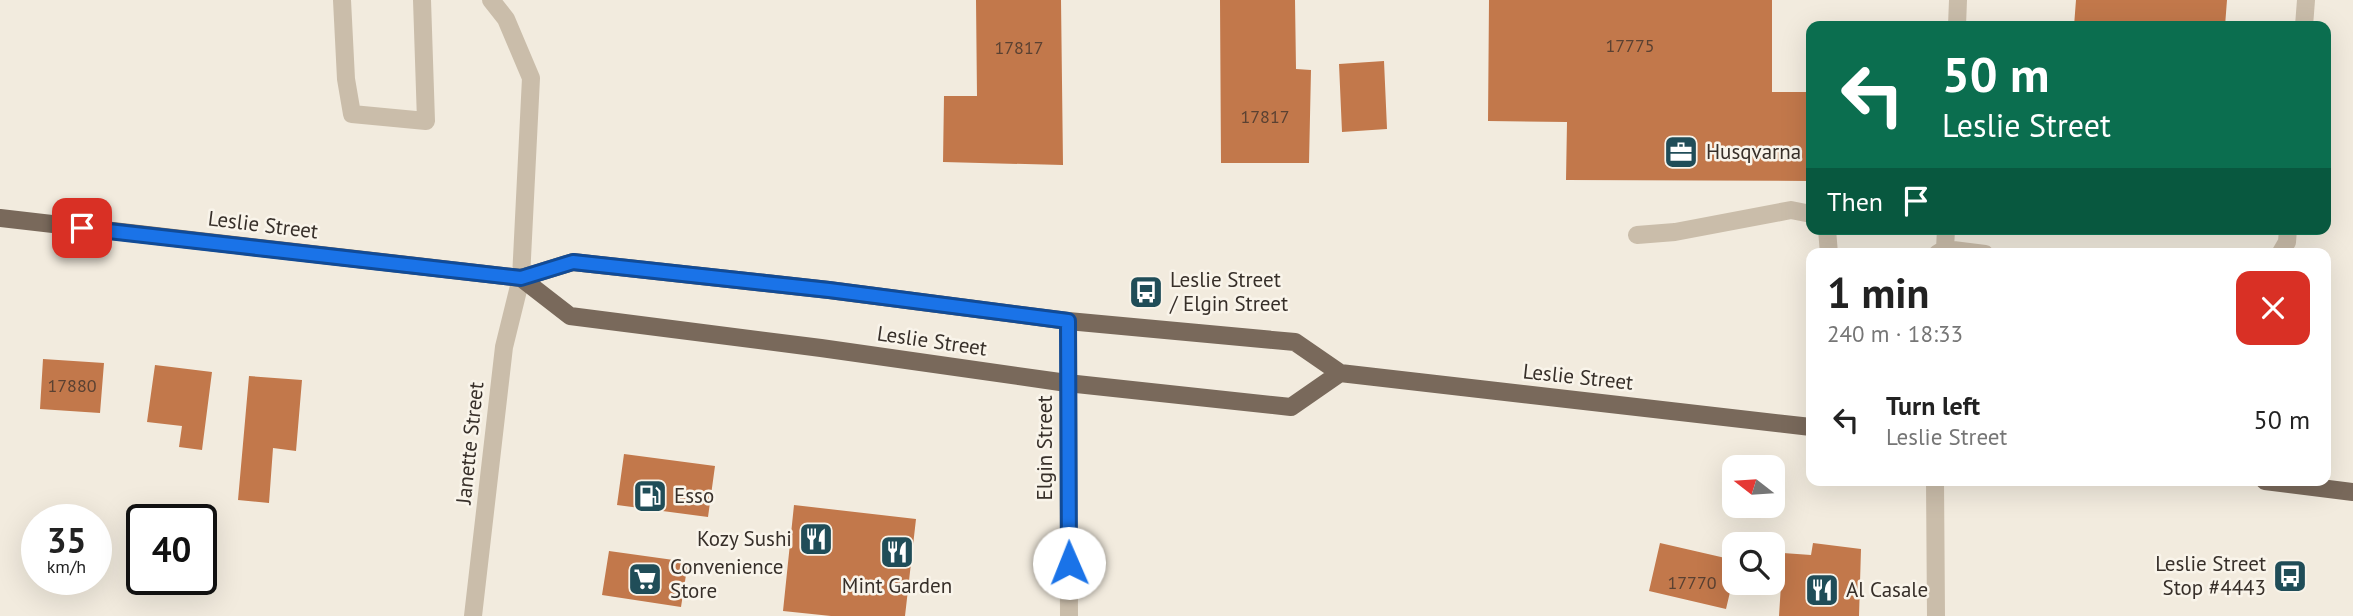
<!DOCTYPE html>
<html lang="en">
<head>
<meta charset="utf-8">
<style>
	body { margin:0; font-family:"PT Sans",sans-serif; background:#f2f2f2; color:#222; height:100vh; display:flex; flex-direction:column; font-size:26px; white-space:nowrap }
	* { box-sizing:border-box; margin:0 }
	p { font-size:23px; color:#767676 }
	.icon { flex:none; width:38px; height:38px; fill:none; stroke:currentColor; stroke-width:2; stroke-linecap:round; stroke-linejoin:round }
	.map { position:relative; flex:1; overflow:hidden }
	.side { position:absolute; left:1806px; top:248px; width:525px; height:238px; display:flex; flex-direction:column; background:#fff; border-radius:14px; box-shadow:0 7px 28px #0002 }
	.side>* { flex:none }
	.top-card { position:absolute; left:1806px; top:21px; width:525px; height:214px; border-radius:14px; box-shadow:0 7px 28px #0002; background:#0b6e4f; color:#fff; overflow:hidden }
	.needle { width:46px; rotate:287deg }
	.fabs { position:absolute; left:1722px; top:455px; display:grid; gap:14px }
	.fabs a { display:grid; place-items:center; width:63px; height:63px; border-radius:14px; background:#fff; box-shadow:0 7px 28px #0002; font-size:35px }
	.speed { position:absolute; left:21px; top:504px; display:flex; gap:14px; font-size:35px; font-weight:700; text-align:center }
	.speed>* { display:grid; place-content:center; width:91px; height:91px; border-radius:50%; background:#fff; box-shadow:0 7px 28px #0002; line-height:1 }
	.speed small { font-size:18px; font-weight:400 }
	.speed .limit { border:4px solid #111; border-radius:10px; background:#fff; color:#111 }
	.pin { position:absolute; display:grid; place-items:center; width:60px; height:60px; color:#fff; margin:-30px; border-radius:14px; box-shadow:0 4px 10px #0006 }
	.me { position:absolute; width:77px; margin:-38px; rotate:359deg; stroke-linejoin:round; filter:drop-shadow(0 0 5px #0008) }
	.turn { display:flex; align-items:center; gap:24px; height:147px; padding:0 21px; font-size:32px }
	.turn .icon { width:91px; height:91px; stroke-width:2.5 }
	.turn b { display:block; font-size:49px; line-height:60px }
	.then { display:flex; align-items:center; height:66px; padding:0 21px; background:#0003; gap:14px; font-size:26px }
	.round { display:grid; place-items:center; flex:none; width:74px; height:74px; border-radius:14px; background:#f2f2f2 }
	.headline { display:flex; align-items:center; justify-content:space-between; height:119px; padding:0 21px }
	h1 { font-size:42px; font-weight:600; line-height:52px }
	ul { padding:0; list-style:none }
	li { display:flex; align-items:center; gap:21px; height:105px; padding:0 21px }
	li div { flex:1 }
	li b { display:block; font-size:26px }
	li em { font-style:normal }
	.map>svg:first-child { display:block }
</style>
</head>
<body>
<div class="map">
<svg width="2353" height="616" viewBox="0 0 2353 616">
	<rect width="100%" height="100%" fill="#f2ebde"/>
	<!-- building -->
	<path fill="#c2784b" d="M976 0H1061L1063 165 943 162 944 96H977Z
		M1220 0H1295L1296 69 1311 70 1309 163H1221Z
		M1489 0H1772V92H1811V181L1566 180 1567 122 1488 121Z
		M2076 0H2227L2225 26H2074Z
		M1384 61 1387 129 1342 132 1339 64Z
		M43 359 104 363 100 413 40 409Z
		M155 365 212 372 202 450 179 447 182 426 147 422Z
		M249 376 302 380 296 451 273 448 269 503 238 500Z
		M624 454 715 466 708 517 617 505Z
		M794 505 916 519 905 616H831L783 611Z
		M1660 543 1734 560V575L1726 609 1649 591Z
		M1813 543 1861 549 1859 616H1779L1783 553 1811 555Z
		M609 551 688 562 681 607 602 595Z"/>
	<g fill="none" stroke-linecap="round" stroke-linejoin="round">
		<!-- minor -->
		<path stroke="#cabdaa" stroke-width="18" d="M342 0 346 79 352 114 426 121 422 0
			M1957 26 1958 0
			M2304 26 2306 0
			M1827 229 1829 254
			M1637 235 1675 232 1791 210 1811 214
			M1945 249 1946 229
			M1937 254 1945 249 1985 254
			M2280 254 2287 242 2288 229
			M1068 321 1069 616
			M1935 481 1936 616
			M473 616 504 347 521 278 531 78 506 19 491 0"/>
		<!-- major -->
		<path stroke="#79695b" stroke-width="18" d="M0 218 521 278 573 262 829 290 1068 321 1295 342 1340 373 1811 427
			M521 278 570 316 821 348 1067 383 1291 407 1340 373
			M2265 481 2353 492"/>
	</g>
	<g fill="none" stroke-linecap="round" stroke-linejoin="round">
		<!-- route casing -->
		<g stroke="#114b97" stroke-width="18">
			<path id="route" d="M82 228 521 278 573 262 829 290 1068 321 1069 563"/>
		</g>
		<!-- route -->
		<use href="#route" stroke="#1a73e8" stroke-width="12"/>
	</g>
	<!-- icons -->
	<defs>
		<g id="office-square" transform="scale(1.75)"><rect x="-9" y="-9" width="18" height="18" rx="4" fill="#204d58" stroke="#f9f4ea"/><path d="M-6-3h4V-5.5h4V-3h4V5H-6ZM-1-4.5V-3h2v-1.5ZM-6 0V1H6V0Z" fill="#fff"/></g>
		<g id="bus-square" transform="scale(1.75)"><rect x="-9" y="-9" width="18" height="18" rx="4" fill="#204d58" stroke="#f9f4ea"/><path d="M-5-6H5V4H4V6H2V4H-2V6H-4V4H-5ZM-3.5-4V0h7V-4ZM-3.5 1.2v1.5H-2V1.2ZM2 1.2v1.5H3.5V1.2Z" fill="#fff"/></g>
		<g id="fuel-square" transform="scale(1.75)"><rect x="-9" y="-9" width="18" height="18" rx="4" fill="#204d58" stroke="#f9f4ea"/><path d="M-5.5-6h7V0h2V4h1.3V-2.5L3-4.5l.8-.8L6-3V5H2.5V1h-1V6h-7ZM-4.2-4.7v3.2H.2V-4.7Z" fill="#fff"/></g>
		<g id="restaurant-square" transform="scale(1.75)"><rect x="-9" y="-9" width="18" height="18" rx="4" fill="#204d58" stroke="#f9f4ea"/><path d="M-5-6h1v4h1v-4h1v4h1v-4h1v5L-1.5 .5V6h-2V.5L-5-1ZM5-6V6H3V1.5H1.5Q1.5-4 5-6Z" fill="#fff"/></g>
		<g id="supermarket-square" transform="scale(1.75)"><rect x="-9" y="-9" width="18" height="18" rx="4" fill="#204d58" stroke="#f9f4ea"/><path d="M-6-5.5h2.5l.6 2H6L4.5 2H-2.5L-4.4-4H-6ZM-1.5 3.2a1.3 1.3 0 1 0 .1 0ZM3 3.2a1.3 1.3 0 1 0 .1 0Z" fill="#fff"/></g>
	</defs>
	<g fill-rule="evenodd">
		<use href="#office-square" x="1681" y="152"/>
		<use href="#bus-square" x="1146" y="292"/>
		<use href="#fuel-square" x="650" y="496"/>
		<use href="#restaurant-square" x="816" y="539"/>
		<use href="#restaurant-square" x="897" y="552"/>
		<use href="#bus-square" x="2290" y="576"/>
		<use href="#supermarket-square" x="645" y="579"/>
		<use href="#restaurant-square" x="1822" y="590"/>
	</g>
	<g text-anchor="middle" stroke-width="5" stroke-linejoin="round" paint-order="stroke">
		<!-- number labels -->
		<g font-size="18" fill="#5a4132">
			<text x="1630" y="52">17775</text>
			<text x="1019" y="54">17817</text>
			<text x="1265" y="123">17817</text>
			<text x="72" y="392">17880</text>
			<text x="1692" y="589">17770</text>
		</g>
		<!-- poi labels -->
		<g font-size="21" fill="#372f29" stroke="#f9f4ea" text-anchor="start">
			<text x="1706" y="159">Husqvarna</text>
			<text x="1170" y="287">Leslie Street<tspan x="1170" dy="24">/ Elgin Street</tspan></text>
			<text x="674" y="503">Esso</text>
			<text x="792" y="546" text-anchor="end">Kozy Sushi</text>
			<text x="2266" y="571" text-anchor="end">Leslie Street<tspan x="2266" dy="24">Stop #4443</tspan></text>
			<text x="670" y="574">Convenience<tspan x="670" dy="24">Store</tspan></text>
			<text x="897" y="593" text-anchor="middle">Mint Garden</text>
			<text x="1846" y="597">Al Casale</text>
		</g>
		<!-- street labels -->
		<g font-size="21" fill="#372f29" stroke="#f9f4ea">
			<text transform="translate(263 225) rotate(7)" y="7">Leslie Street</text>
			<text transform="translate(932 341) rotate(8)" y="7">Leslie Street</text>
			<text transform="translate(1578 377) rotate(6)" y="7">Leslie Street</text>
			<text transform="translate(470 443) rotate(-84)" y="7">Janette Street</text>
			<text transform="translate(1045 448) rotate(-90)" y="7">Elgin Street</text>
		</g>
	</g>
</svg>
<div class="fabs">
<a><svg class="needle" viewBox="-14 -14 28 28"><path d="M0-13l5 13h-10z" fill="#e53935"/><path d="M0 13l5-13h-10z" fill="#767676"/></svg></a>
<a><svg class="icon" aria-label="search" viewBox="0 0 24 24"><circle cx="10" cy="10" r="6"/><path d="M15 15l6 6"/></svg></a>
</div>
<div class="speed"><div>35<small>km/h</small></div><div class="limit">40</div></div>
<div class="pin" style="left:82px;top:228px;background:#d93025"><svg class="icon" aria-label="arrive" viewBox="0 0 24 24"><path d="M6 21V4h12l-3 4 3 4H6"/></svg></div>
<svg class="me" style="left:1069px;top:563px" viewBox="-20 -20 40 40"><circle r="19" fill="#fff"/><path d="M0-13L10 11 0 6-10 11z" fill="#1a73e8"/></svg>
<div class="top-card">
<div class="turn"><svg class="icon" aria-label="left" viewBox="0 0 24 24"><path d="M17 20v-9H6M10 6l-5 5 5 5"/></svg><div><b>50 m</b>Leslie Street</div></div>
<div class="then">Then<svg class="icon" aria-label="arrive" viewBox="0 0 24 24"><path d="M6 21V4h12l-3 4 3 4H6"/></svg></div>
</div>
<section class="side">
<div class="headline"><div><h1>1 min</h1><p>240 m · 18:33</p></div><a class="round" style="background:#d93025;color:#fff"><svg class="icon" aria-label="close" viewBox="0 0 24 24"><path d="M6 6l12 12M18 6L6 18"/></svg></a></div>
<ul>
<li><svg class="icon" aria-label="left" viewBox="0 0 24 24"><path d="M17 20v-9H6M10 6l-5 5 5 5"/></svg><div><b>Turn left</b><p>Leslie Street</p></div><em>50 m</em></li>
</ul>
</section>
</div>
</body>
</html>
